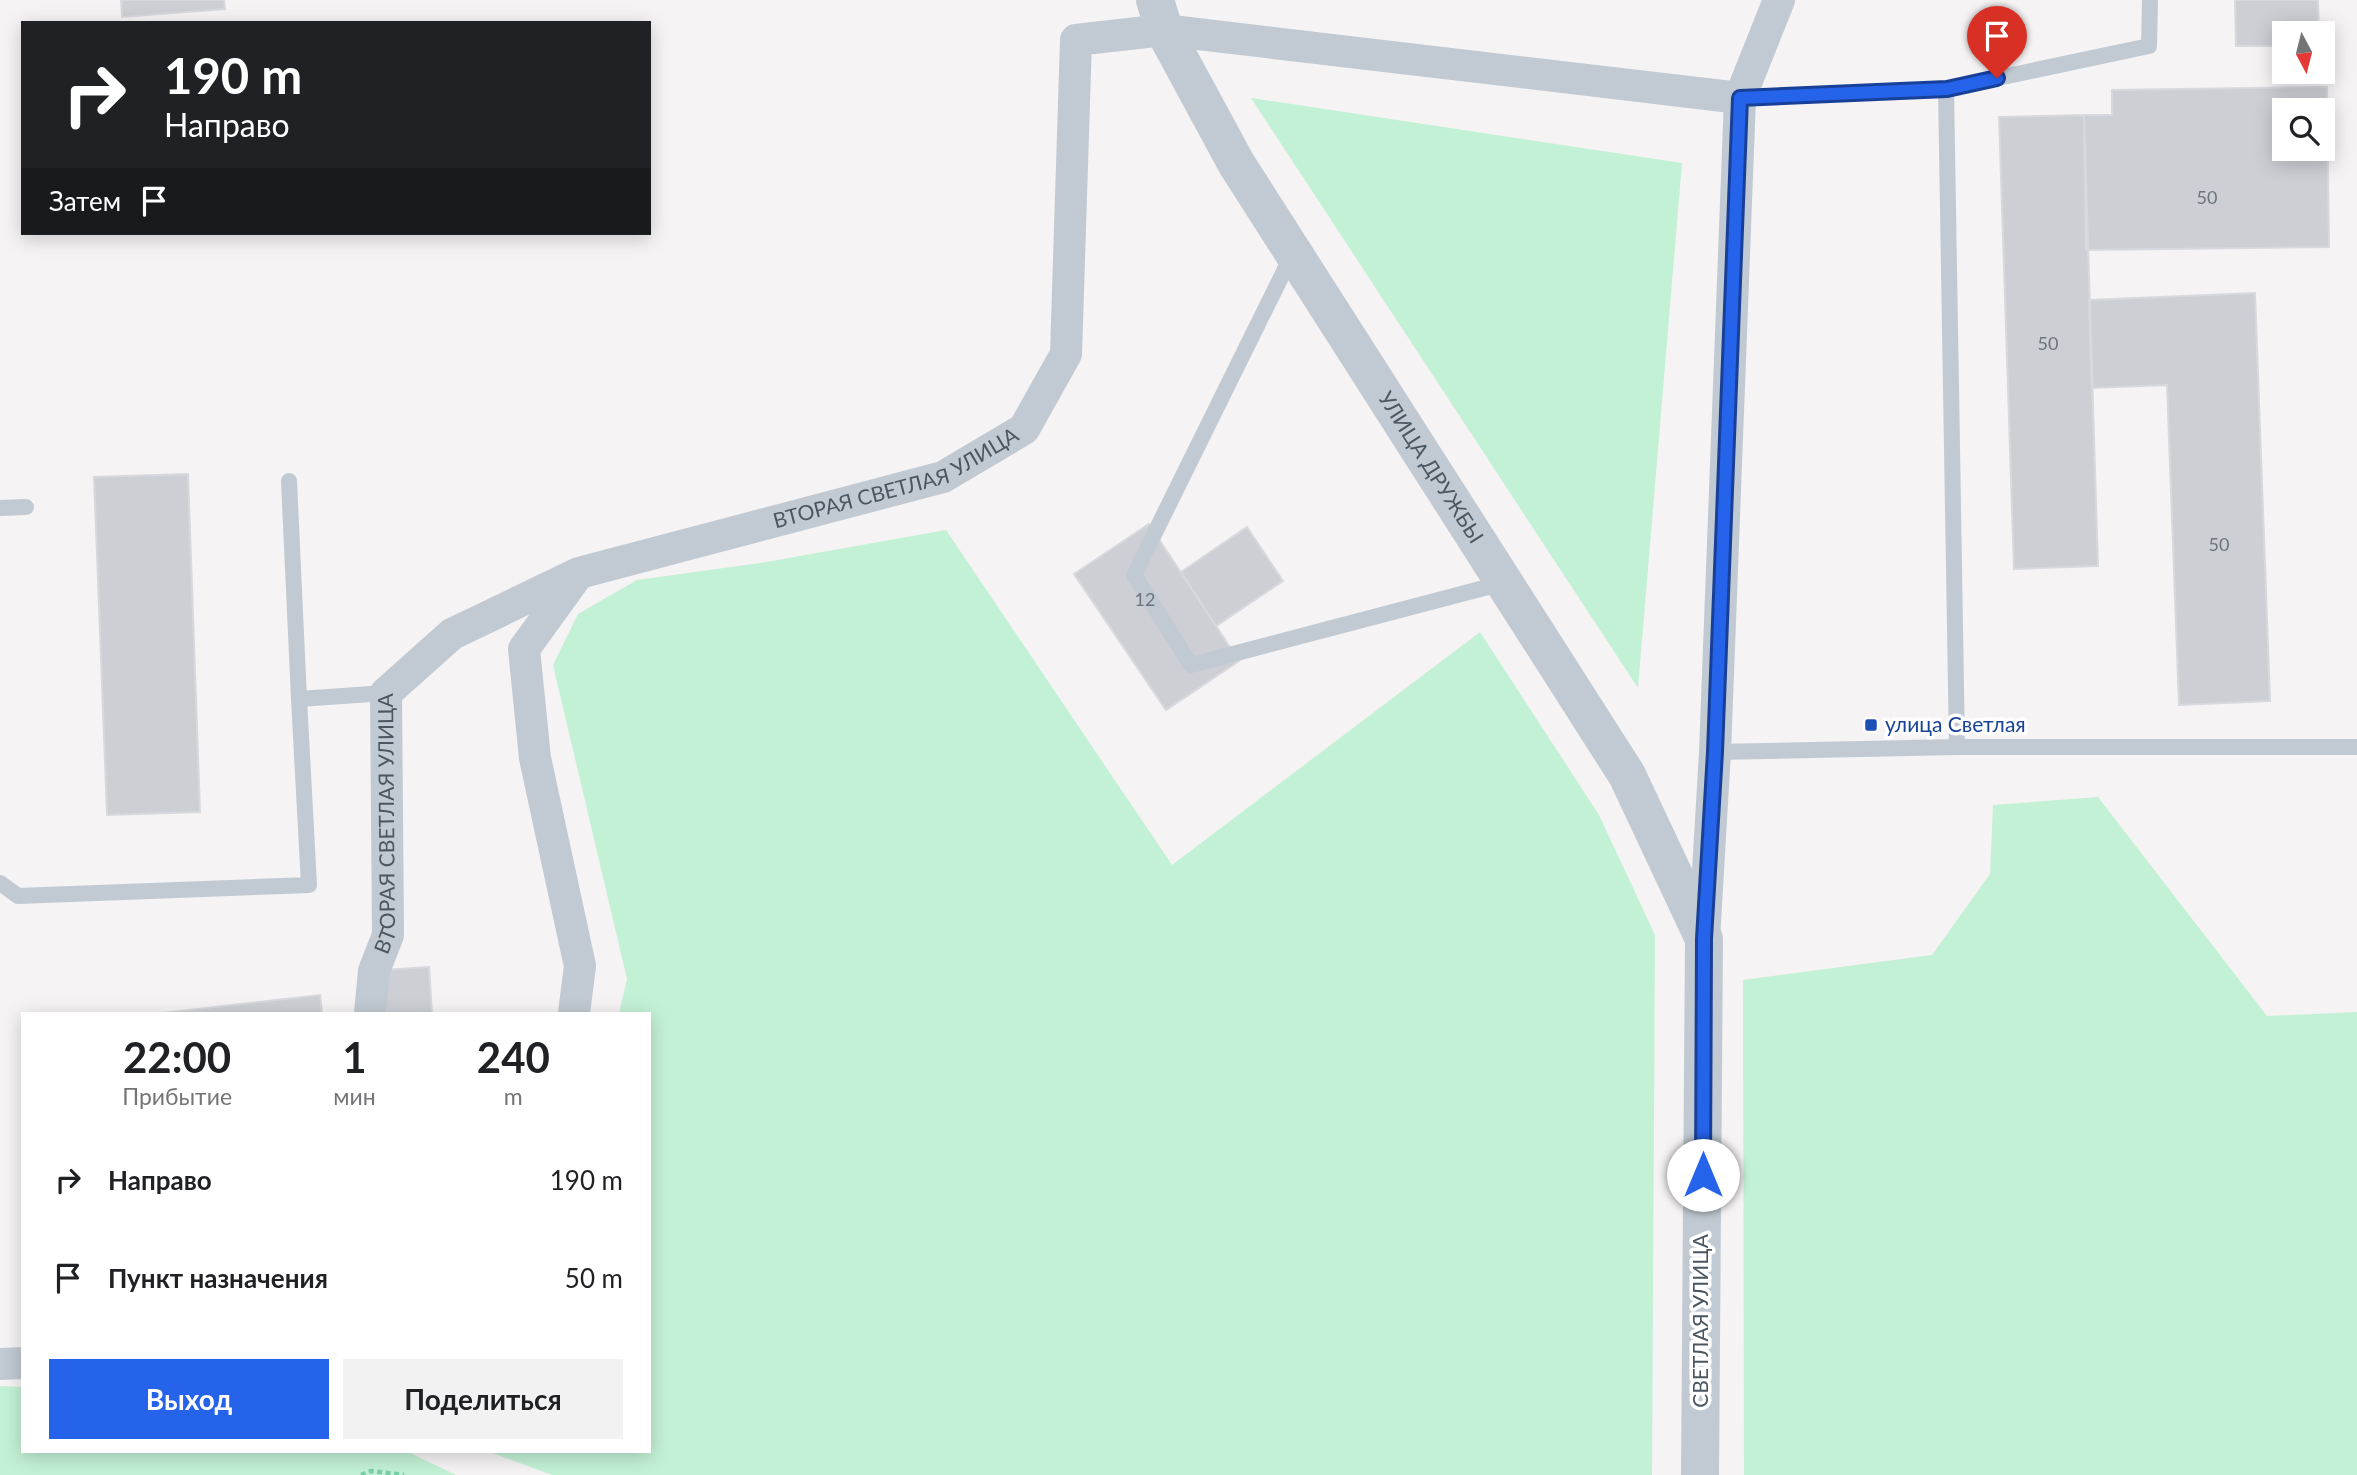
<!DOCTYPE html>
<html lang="ru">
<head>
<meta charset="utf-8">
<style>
	body { margin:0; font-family:Lato,sans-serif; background:#f2f2f2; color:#202124; height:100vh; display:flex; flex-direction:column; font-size:26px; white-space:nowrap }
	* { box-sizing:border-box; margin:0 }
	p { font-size:23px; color:#757577 }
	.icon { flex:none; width:38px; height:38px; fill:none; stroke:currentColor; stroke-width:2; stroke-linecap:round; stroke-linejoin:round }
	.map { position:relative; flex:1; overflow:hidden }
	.side { position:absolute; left:21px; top:1012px; width:630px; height:441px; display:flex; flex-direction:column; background:#fff; border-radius:0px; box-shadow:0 4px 18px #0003 }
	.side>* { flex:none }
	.guide { position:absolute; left:21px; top:21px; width:630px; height:214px; border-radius:0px; box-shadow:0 4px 18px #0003; background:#202124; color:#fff; overflow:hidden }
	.needle { width:46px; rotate:173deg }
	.fabs { position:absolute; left:2272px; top:21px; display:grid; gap:14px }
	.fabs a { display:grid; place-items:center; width:63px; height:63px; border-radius:0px; background:#fff; box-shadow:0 4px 18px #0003; font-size:35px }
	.pin { position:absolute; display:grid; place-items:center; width:60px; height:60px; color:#fff; margin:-72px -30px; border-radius:50% 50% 50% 0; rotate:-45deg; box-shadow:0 0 7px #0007 }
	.pin .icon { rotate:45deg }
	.me { position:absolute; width:77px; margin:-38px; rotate:0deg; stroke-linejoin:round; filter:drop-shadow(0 0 5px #0008) }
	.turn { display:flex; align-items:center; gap:24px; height:147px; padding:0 28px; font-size:32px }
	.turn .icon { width:91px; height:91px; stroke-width:2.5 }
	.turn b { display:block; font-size:49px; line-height:60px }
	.then { display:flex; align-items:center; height:66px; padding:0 28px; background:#0003; gap:14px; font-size:26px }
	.eta { display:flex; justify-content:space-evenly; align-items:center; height:119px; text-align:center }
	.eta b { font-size:42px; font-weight:700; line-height:49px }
	.button { display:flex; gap:14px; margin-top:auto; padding:14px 28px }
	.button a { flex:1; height:80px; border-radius:0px; background:#2563eb; color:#fff; font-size:28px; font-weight:700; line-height:80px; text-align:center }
	.button a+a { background:#f2f2f2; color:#202124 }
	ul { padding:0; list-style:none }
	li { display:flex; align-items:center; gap:21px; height:98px; padding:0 28px }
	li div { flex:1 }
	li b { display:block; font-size:26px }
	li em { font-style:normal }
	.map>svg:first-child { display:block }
</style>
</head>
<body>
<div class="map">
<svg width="2357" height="1475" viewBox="0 0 2357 1475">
	<rect width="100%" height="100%" fill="#f5f3f3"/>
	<!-- green -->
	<path fill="#c3f1d5" d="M1251 98 1682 163 1638 688Z
		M946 530 1172 865 1480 632 1599 815 1655 935 1652 1475H552L487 1451H649V1013H619L627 979 553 665 578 614 637 580 760 563Z
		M2098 797 2267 1016 2357 1012V1475H1744L1743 980 1932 955 1990 874 1993 805Z
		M0 1386 23 1387V1451H406L456 1475H0Z"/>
	<!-- building -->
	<path fill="#cdcfd5" stroke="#d7d9de" stroke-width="2" fill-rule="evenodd" d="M121 0H224L225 9 122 17Z
		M2235 0H2318L2319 33H2284V46H2236Z
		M2327 87 2329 247 2086 250 2084 115H2112V90ZM2284 110H2322V149H2284Z
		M2084 115 2098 566 2014 569 1999 117Z
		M2255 293 2270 701 2179 705 2167 385 2092 388 2089 300Z
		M188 474 200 812 107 815 94 477Z
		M1149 524 1239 661 1166 710 1074 574Z
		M1247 527 1283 581 1216 626 1181 572Z
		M429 967 432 1013H386L383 970Z
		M320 995 322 1013H163Z"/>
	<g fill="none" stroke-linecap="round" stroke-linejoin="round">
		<!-- path -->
		<path stroke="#7ad0a6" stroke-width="4.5" stroke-dasharray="5 3.5" stroke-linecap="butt" d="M361 1475 371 1471 404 1475"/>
		<!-- service -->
		<path stroke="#c1cad2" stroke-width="16" d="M1946 89 2149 46 2150 0
			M1292 255 1134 575 1191 665 1503 583
			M289 481 299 699
			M0 508 26 507
			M1957 747H2357
			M1715 752 1957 747 1946 89 1740 98
			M0 883 18 896 309 885 299 699 386 693"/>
		<!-- minor -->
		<g stroke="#c1cad2" stroke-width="32">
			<path d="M1704 939 1715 752 1740 98 1779 0"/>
			<path id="s1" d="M370 1013 374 971 388 935 386 693 452 634 579 573 943 477 1024 429 1066 354 1076 40 1164 30 1740 98"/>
			<path d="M574 1013 580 966 535 758 524 649 576 577"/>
			<path d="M0 1364 23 1363"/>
		</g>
		<!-- tertiary -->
		<path stroke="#c1cad2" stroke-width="38" id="s2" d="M1155 0 1164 30 1236 163 1627 775 1704 939 1700 1475"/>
	</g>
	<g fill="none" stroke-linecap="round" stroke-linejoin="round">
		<!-- route casing -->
		<g stroke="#184099" stroke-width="18">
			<path id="route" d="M1703 1175 1704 939 1715 752 1740 98 1947 89 1997 78"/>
		</g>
		<!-- route -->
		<use href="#route" stroke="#2563eb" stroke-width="12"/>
	</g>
	<!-- markers -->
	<rect fill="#1a4fb4" stroke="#fff" stroke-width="2.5" x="1864" y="718" width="14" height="14" rx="3.5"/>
	<g text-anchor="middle" stroke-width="7" stroke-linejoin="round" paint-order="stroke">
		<!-- number labels -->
		<g font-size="18" fill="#6b747e">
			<text x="2207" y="204">50</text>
			<text x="2048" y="350">50</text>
			<text x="2219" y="551">50</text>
			<text x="1145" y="606">12</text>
		</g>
		<!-- street labels -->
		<g font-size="21" fill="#4a5661" stroke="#fff">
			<text dy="7" stroke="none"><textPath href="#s2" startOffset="544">УЛИЦА ДРУЖБЫ</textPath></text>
			<text dy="7" stroke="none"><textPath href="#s1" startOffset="884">ВТОРАЯ СВЕТЛАЯ УЛИЦА</textPath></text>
			<text dy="7" stroke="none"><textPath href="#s1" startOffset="192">ВТОРАЯ СВЕТЛАЯ УЛИЦА</textPath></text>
			<text transform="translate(1701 1321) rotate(-90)" y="7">СВЕТЛАЯ УЛИЦА</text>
		</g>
		<!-- transit labels -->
		<g font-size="21" fill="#164399" stroke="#fff" text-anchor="start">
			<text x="1885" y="732">улица Светлая</text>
		</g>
	</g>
</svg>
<div class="fabs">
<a><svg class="needle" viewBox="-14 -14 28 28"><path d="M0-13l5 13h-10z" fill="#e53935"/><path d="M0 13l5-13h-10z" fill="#757577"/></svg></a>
<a><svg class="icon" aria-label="search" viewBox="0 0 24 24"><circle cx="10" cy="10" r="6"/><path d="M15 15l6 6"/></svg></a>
</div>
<div class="pin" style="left:1997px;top:78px;background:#d93025"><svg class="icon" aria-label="arrive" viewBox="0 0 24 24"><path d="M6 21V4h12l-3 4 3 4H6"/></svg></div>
<svg class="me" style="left:1703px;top:1175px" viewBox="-20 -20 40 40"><circle r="19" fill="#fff"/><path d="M0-13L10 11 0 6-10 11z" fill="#2563eb"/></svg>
<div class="guide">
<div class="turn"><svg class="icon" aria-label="right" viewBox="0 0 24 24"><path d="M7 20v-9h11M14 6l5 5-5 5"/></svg><div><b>190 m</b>Направо</div></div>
<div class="then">Затем<svg class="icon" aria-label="arrive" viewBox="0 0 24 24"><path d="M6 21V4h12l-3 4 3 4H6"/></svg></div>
</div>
<section class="side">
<div class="eta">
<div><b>22:00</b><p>Прибытие</p></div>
<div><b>1</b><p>мин</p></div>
<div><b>240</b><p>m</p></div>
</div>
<ul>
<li><svg class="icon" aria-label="right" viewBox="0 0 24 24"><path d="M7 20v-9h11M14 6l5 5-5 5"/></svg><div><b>Направо</b></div><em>190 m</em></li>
<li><svg class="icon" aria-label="arrive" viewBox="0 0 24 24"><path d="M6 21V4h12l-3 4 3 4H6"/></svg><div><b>Пункт назначения</b></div><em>50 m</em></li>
</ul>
<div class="button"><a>Выход</a><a>Поделиться</a></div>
</section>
</div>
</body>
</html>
